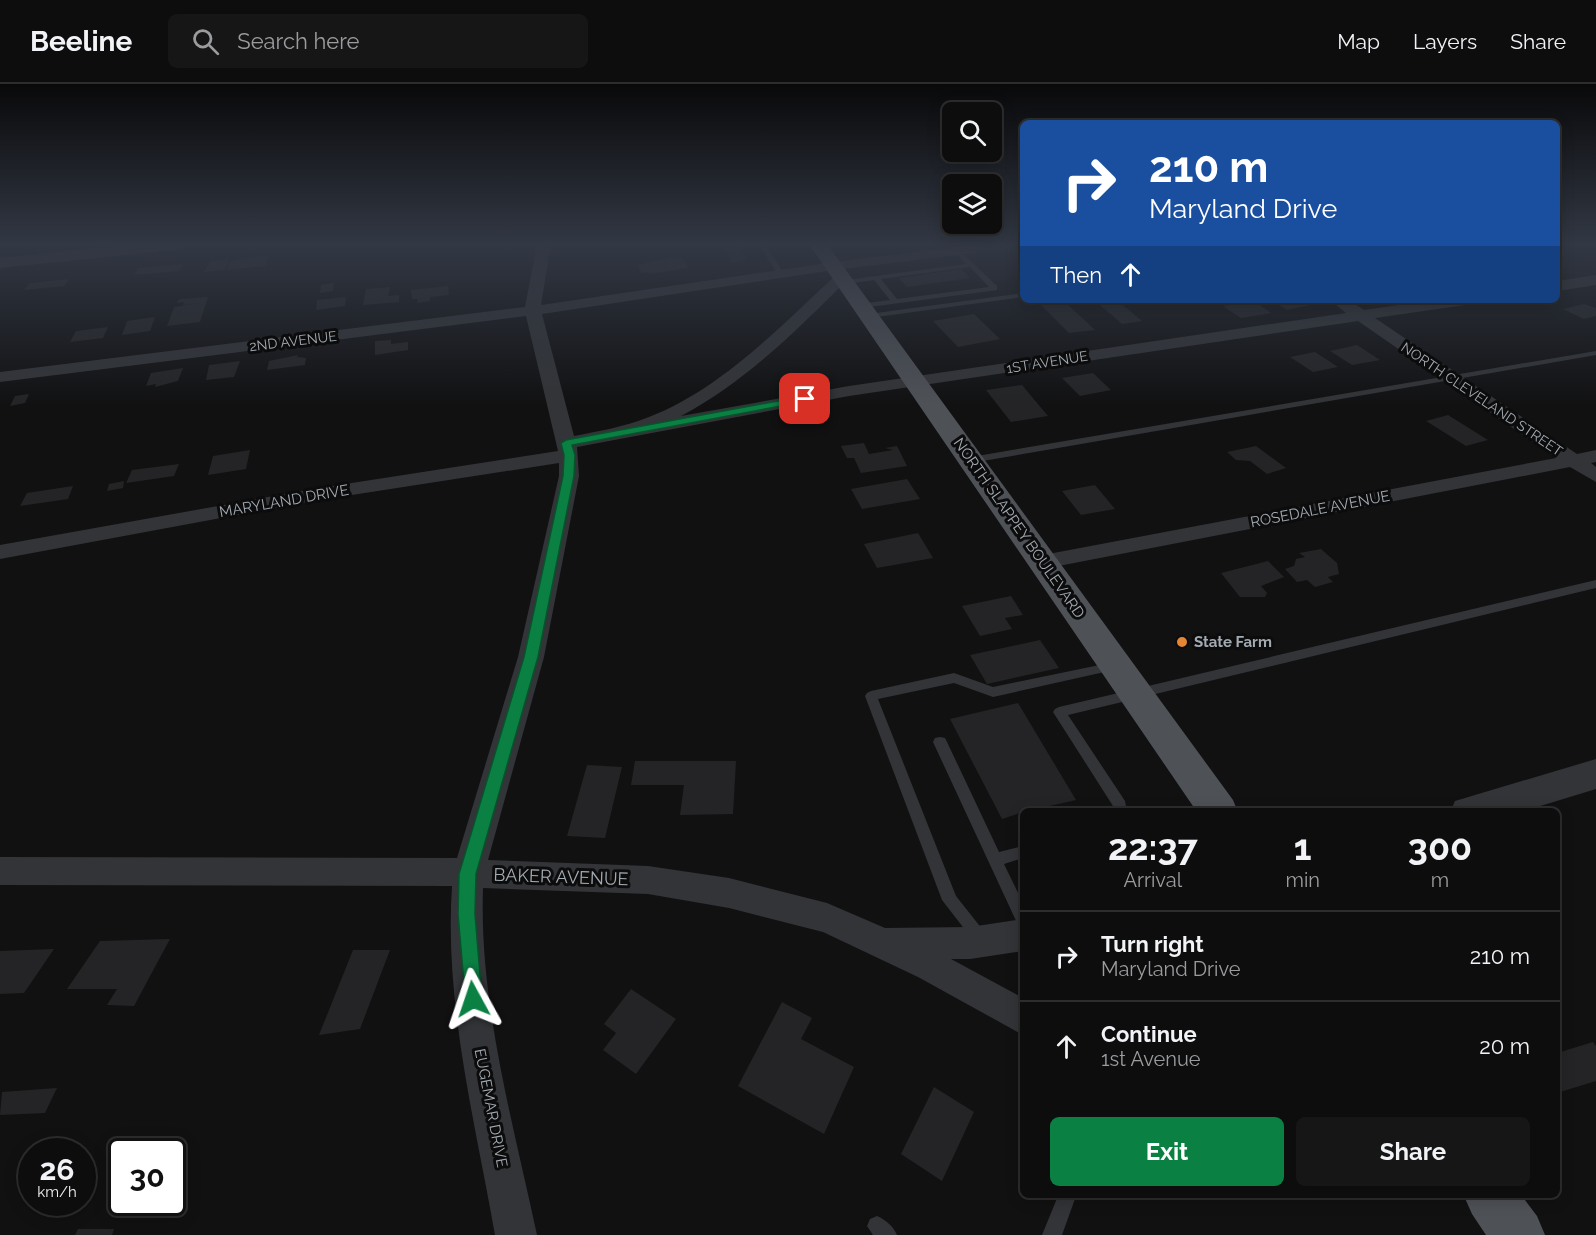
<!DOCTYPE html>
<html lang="en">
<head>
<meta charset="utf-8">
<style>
	body { margin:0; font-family:Raleway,sans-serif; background:#161617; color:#f1f3f6; height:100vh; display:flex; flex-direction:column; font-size:22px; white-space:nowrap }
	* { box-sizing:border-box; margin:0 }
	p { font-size:20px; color:#9a9c9e }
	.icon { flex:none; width:33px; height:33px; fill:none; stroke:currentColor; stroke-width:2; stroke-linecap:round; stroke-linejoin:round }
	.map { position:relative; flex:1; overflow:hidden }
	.side { position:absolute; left:1020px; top:724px; width:540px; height:390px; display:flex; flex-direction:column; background:#0d0d0e; border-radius:9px; box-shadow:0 3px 15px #0003,0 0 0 2px #2d2d2e }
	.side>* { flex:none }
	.guide { position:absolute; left:1020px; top:36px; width:540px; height:183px; border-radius:9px; box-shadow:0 3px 15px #0003,0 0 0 2px #2d2d2e; background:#1a4fa0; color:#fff; overflow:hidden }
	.tools { position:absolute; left:942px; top:18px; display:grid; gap:12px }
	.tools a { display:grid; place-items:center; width:60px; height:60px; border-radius:9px; background:#0d0d0e; box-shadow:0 3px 15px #0003,0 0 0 2px #2d2d2e; font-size:30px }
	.speed { position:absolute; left:18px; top:1054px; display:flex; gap:12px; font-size:30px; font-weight:700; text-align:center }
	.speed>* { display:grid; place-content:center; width:78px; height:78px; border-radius:50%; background:#0d0d0e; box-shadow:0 3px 15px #0003,0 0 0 2px #2d2d2e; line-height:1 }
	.speed small { font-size:15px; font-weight:400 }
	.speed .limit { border:3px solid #111; border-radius:9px; background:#fff; color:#111 }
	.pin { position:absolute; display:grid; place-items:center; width:51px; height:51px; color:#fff; margin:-26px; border-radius:12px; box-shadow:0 3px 9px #0006 }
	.me { position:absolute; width:66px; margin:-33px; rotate:355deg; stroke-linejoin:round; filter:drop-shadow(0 0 4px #0008) }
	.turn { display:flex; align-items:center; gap:21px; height:126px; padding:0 30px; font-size:27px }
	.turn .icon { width:78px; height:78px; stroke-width:2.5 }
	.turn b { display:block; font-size:42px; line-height:51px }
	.then { display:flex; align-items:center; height:57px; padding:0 30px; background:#0003; gap:12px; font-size:22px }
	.eta { display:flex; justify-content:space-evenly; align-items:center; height:102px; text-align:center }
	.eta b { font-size:36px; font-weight:700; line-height:42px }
	.primary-button { display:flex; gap:12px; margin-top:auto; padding:12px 30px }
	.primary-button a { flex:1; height:69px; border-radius:9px; background:#0b8043; color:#fff; font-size:24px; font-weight:700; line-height:69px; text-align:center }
	.primary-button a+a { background:#161617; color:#f1f3f6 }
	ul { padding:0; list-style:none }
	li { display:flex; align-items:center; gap:18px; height:90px; padding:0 30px; border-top:2px solid #2d2d2e }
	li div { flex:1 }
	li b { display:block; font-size:22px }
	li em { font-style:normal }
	header { display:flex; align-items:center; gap:36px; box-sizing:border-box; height:84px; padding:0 30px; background:#0d0d0e; border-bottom:2px solid #2d2d2e }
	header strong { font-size:28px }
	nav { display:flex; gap:33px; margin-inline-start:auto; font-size:21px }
	.search { width:420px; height:54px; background:#161617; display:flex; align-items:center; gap:15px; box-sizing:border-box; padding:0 21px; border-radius:9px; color:#9a9c9e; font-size:22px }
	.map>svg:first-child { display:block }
</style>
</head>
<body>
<header>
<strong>Beeline</strong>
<div class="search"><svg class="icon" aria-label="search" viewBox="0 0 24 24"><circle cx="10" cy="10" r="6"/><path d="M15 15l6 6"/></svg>Search here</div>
<nav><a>Map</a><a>Layers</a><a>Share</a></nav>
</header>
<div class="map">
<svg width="1596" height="1151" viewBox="0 0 1596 1151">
	<rect width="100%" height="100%" fill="#111112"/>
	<!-- building -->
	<path fill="#242426" d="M740 162 747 175 732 179 724 164Z
		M269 171 266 182 226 186 231 176Z
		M670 173 683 174 688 184 649 190 648 188 641 189 638 181Z
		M230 175 224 186 204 188 211 177Z
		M183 180 180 187 134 191 138 184Z
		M961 185 970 194 907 203 899 194Z
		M69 195 64 202 24 206 30 199Z
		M334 199 333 207 320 209 321 201Z
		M448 202 449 211 430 213V217L417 219 418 215H412L411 206Z
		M390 203 388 212 399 211V218L363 221 366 205Z
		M208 213 200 238 167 242 174 223 200 219 183 221 184 218 177 219 179 215Z
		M346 213 345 222 316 226 317 216Z
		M1063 216 1095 246 1069 249 1039 219Z
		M1094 216H1117L1142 237 1122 240Z
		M1271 216H1308L1315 220 1287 226Z
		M1254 217 1271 229 1241 234 1223 222Z
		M1584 220 1596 224V232L1584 235 1563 225Z
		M974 230 1000 255 958 263 933 237Z
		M155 233 150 247 122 251 127 237Z
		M108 243 103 254 70 258 76 247Z
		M391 256V260L408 258V266L375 271V257Z
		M1357 261 1380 276 1352 281 1330 267Z
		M1315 268 1338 283 1313 288 1290 273Z
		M298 271 297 273 306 274 305 281 267 286 269 277Z
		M240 277 234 293 206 296 209 281Z
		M183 284 178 297 155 303 156 300 146 302 151 289Z
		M1093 289 1111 306 1080 312 1062 294Z
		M1022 301 1048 332 1011 338 986 306Z
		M29 310 25 319 10 322 15 312Z
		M1448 331 1488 356 1466 362 1426 337Z
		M864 359 869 370 893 366 885 364 897 362 907 382 861 389 854 374H847L841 362Z
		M1256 362 1286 384 1267 390 1250 377 1236 376 1227 368Z
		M250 366 246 385 208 391 213 372Z
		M179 380 174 392 126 399 132 386Z
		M907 395 920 415 862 425 851 405Z
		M124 397 123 404 107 407 109 400Z
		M1095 401 1115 425 1081 431 1062 407Z
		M73 402 68 415 20 422 27 409Z
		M918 449 933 474 877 484 864 460Z
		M1321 465 1337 479 1339 490 1328 493 1333 498 1315 503 1307 496 1297 498 1285 485 1294 482 1296 475 1305 473 1299 469Z
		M1268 477 1284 493 1261 502 1267 509 1265 513H1240L1221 489Z
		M1011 512 1023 531 1005 534 1012 545 980 552 962 522Z
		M1040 556 1059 584 987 600 970 571Z
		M1018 619 1076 716 1023 728 1002 735 950 635Z
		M635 677H736L733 730 680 731 684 701H631Z
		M587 681 622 683 605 754 567 752Z
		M170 855 134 922 107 921 117 905H67L100 857Z
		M54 865 24 909 0 910V867Z
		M353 866H390L360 945 319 951Z
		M631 905 676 935 636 990 603 966 616 949 604 940Z
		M782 918 812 934 801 955 854 983 824 1050 738 1002Z
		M1593 958 1596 962V997L1557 1009V969Z
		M934 1003 974 1028 942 1097 901 1070Z
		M57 1004 45 1029 0 1031 2 1008Z
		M78 1145H114L112 1151H75Z"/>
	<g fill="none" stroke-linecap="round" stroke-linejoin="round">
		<!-- service -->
		<path fill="#323437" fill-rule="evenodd" d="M759 160H765L784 190 782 191H778Z
			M958 165 997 202V206L862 224H859V220L890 216 874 196 846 200 842 198 846 196 966 180 955 167ZM970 183 989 203 897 215 881 195Z
			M1023 209V213L869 234 865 232 869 230Z
			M1596 267V271L971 379 966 376 971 373Z
			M1596 496V504L1068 631 1125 717 1127 728H1113V722L1053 628 1055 625 1059 623Z
			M1114 578 1118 579 1120 582 1118 585 993 613 954 599 878 615 956 812 990 855 988 860 982 862 976 860 942 816 865 612 867 609 871 607 954 589 993 603Z
			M940 653 945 654 947 658 999 768 1023 762V774L1004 780 1023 819V843L1018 841 933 658 935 654Z
			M1058 1112H1076L1062 1151H1042Z
			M877 1132C886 1136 893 1142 897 1151H873L867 1142 870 1135Z"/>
		<!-- minor -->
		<path fill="#323437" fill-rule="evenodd" d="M537 160H551L541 221 834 178 979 160H1021L1014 164 834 186 542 230 574 352C599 347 624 343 649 333 721 305 781 242 837 190H847L850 193 847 196C797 246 744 299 681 332L849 302 1346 229 1330 216H1349L1364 226 1433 216H1473L1465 221 1375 234 1577 370 1596 366V378L1591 379 1596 383V398L1570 383 1043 485 1035 483 1032 478 1035 473 1043 471 1556 374 1358 237 849 312 577 363 579 392 544 573 488 776 648 782 729 794 827 819 885 844 970 843 1023 835V867L970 875H951L1023 914V951L918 893 823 848 729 824 648 810 483 804C479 920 513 1038 537 1151H495C475 1037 444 919 452 802L0 801V773L457 774 518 573 559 392V379L313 417 0 475V461L313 405 558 367 526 232 0 298V288L525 223Z
			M1596 191V201L1557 207V197Z"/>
		<!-- tertiary -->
		<path fill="#323437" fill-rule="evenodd" d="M130 160H190L181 165 0 184V174Z
			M1596 675V705L1521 728H1450L1455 717Z"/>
		<!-- primary -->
		<path fill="#4e5156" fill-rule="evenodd" d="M809 160H827L1233 716 1238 728H1197Z
			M1464 1112H1522L1537 1132 1545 1151H1486L1472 1130Z"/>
	</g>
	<!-- sky -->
	<linearGradient id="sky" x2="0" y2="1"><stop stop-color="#09090a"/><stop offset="0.5" stop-color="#323844"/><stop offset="1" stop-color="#323844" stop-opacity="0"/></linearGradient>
	<rect width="1596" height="321" fill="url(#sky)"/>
	<!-- route -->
	<path fill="#0b8043" stroke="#07532c" stroke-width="1.5" d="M805 312 808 313V317L572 361 575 371 574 392 538 573 476 790 475 830 482 915 480 922 473 924 466 922 458 830 459 790 524 573 563 392 564 371 561 359 566 356Z"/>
	<!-- markers -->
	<circle fill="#e58536" stroke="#0c0c0d" stroke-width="2" cx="1182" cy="558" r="6"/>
	<g text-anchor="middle" stroke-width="6" stroke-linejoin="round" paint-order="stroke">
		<!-- far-street labels -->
		<g font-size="14" fill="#a3abb2" stroke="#0c0c0d">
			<text transform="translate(293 257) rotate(-7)" y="5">2ND AVENUE</text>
			<text transform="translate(1047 278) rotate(-9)" y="5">1ST AVENUE</text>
			<text transform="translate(1482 315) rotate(34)" y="5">NORTH CLEVELAND STREET</text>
		</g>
		<!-- street labels -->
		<g font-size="15" fill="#a3abb2" stroke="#0c0c0d">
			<text transform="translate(284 417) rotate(-10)" y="5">MARYLAND DRIVE</text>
			<text transform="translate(1320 425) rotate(-11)" y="5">ROSEDALE AVENUE</text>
			<text transform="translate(1019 444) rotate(55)" y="5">NORTH SLAPPEY BOULEVARD</text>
			<text transform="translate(491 1024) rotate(79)" y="5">EUGEMAR DRIVE</text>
		</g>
		<!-- poi labels -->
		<g font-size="15" font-weight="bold" fill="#a3abb2" stroke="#0c0c0d" text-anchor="start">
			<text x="1194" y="563">State Farm</text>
		</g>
		<!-- near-street labels -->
		<g font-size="18" fill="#a3abb2" stroke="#0c0c0d">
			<text transform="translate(561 793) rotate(2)" y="6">BAKER AVENUE</text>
		</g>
	</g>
</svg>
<div class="tools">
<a><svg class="icon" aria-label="search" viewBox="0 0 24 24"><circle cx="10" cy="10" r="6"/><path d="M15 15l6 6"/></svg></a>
<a><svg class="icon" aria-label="layers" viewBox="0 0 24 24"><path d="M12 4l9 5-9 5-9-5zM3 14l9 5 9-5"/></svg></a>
</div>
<div class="speed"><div>26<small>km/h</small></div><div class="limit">30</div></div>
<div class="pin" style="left:805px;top:315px;background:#d93025"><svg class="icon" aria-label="arrive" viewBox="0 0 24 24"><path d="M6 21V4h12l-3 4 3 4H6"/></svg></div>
<svg class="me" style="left:473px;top:915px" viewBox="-20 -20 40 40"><path d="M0-17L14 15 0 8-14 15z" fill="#0b8043" stroke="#fff" stroke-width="4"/></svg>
<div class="guide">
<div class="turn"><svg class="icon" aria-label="right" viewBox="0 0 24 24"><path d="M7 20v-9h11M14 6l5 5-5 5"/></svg><div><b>210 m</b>Maryland Drive</div></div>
<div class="then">Then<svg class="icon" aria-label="ahead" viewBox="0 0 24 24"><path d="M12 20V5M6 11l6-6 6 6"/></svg></div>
</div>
<section class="side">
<div class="eta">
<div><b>22:37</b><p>Arrival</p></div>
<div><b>1</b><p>min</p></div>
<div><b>300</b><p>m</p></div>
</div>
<ul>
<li><svg class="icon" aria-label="right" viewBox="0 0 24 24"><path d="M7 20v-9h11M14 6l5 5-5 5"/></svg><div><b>Turn right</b><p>Maryland Drive</p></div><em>210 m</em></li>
<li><svg class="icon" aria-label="ahead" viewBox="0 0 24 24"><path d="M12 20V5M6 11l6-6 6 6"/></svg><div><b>Continue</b><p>1st Avenue</p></div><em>20 m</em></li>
</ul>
<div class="primary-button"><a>Exit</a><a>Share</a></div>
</section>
</div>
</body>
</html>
